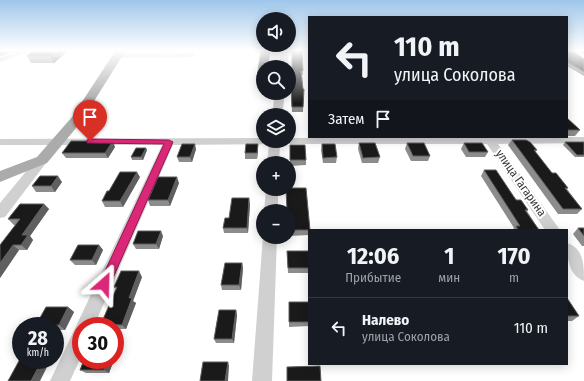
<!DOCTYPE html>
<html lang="ru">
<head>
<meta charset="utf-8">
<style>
	body { margin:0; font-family:"Fira Sans Condensed",sans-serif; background:#242831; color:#f1f3f6; height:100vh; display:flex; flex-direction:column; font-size:15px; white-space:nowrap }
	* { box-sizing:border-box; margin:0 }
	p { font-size:13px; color:#9ea1a6 }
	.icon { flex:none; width:22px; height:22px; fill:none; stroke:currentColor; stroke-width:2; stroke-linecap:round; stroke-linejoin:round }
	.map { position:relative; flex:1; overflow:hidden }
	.drawer { position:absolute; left:308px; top:229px; width:260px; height:136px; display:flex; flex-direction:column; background:#171b24; border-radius:0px; box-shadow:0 2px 10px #0003 }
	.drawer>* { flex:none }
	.banner { position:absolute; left:308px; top:16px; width:260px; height:122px; border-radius:0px; box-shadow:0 2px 10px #0003; background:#171b24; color:#f1f3f6; overflow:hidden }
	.controls { position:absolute; left:256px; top:12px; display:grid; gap:8px }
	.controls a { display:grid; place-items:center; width:40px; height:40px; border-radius:50%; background:#171b24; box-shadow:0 2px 10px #0003; font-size:20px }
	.speed { position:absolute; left:12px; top:317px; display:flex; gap:8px; font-size:20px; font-weight:700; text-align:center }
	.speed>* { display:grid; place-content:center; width:52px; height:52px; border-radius:50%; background:#171b24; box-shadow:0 2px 10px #0003; line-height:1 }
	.speed small { font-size:10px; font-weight:400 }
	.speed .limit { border:6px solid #d22; background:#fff; color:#111 }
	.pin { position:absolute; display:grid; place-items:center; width:34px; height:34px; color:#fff; margin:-41px -17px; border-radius:50% 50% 50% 0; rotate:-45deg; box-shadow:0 0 4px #0007 }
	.pin .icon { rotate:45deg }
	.me { position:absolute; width:44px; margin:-22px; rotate:25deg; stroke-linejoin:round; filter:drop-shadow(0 0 3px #0008) }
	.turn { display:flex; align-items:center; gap:14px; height:84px; padding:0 20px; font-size:18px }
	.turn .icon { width:52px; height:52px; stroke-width:2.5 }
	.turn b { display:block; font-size:28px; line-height:34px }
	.then { display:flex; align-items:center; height:38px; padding:0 20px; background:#0003; gap:8px; font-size:15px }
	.eta { display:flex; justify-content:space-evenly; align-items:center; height:68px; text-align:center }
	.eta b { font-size:24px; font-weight:700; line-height:28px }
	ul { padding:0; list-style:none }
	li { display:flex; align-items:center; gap:12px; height:60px; padding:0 20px; border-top:1px solid #363941 }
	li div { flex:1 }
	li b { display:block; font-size:15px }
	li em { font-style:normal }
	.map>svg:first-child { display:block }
</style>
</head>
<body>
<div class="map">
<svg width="584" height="381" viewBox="0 0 584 381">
	<rect width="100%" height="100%" fill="#fff"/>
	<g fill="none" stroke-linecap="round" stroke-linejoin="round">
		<!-- minor -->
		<path fill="#d0d0d0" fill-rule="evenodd" d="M22 50H33L0 62V57Z
			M188 50H196L193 57 117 58 113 56 117 54 187 53Z
			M281 50H289L287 67H279Z
			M275 93H285L282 115H272Z
			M584 137V143L498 144 560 230H545L487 144H280L279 163H267L269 144 173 145 94 326H81V357L70 381H50L162 145H0V139L263 138V141H289V138Z
			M42 156 48 160 46 163 5 217 0 218V203L38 157Z
			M266 189H278V211H264Z
			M263 236 277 237 272 381H252Z
			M567 243C584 248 584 266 584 281 568 275 567 257 567 243Z"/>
		<!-- major -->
		<path fill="#ababab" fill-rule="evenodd" d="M116 50H126L81 122 47 163 0 182V171L37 157 72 117Z"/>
	</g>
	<!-- wall -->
	<path fill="#8c8c8c" d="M69 50 54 63H31L27 56Z
		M164 50H178L177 52H165Z
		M270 50 268 67H263V80L257 79V77Z
		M567 50 584 59V76L567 66Z
		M578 50H584V55Z
		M292 67 303 71V75H302L303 89H304L303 112H292L290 71Z
		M567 118 580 130 575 136H567Z
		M512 140 537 150 535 152 552 173 568 188 567 189 582 209 577 214H558L508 145Z
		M565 142H584V157H575L563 145Z
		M359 143 380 157 378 163H362L358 149Z
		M407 143 430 156 428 161H411L405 149Z
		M464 143 488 152 485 157H466L461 149Z
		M258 144V150L257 159H245V153Z
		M322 144 337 157 336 163H323L321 150Z
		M290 145 306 160V165L290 166Z
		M115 147 108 158H66L62 153Z
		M196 149 192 162H179L177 157Z
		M147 150 143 160H132L131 157Z
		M484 170 528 210 527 211 539 230H512L514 228 481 176Z
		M140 177 123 207H105L102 201 109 191Z
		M62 182 55 192H36L32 186Z
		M179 183 170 206H150L148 200Z
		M44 204 49 209 30 236 33 240 27 250H19L0 278V245L16 225H14L8 219Z
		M250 204 248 233H224L223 228 229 218Z
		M289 211 309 230V235L289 236Z
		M578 228H584V246H582L573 234Z
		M163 236 159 249H136L133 244Z
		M99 245 103 250 96 265H75L70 260Z
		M287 251H309V273H288Z
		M242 263 243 268 241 290H222L221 285Z
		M142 277 133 301 136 303 126 329H115V326H103L101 324 116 289 114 287Z
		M567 298 579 316 572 321H567Z
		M289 302H309V326L289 327Z
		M68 307 74 312 65 330H55V326H37L36 325Z
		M236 310 237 315 234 343H216L214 339Z
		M84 360H114L109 373H86L80 370Z"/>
	<!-- shaded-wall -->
	<path fill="#5f5f5f" d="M0 50H18L0 56Z
		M57 50H69L54 63 50 56Z
		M113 141 115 147 108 158 105 153Z
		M195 144 196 149 192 162 190 157Z
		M258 144V150L257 159V153Z
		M146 148 147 150 143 160 141 157Z
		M137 172 140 177 123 207 120 201Z
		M58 176 62 182 55 192 51 186Z
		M177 177 179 183 170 206 168 200Z
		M249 198 250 204 248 233 247 228Z
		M44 204 49 209 30 236 33 240 27 250 21 245 22 235Z
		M161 231 163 236 159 249 156 244Z
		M13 245 19 250 0 278V263Z
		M99 245 103 250 96 265 92 260Z
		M242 263 243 268 241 290 239 285Z
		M139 271 142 277 133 301 136 303 126 329 122 325 129 298Z
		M68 307 74 312 65 330 59 325Z
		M236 310 237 315 234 343 232 339Z
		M115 344 118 347 115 357Z
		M42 360 49 363 40 381H31Z
		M108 360H114L109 373 104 370Z
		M228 362 229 366 228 381H225Z"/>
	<!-- building -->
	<path fill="#1a1a1a" stroke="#5f5f5f" d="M34 50H57L50 56H27Z
		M261 50H270L268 67H263V77H257Z
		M292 50H302L303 71H301L303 89H304L303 107H292L290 67H292Z
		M567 50H572L584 59V72L567 62Z
		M567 118 580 130H567Z
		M512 140H526L530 142 537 150H534L552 173H556L568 188H565L582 209H563Z
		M71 141H113L105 153H62Z
		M565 142H584V155H577Z
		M359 143H375L380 157 363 158Z
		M407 143H424L430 156H413Z
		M464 143H482L488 152H469Z
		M182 144H195L190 157H177Z
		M246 144H258L257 153H245Z
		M322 144H335L337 157 323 158Z
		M290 145H305L306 160H290Z
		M136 148H146L141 157H131Z
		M484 170H496L516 200H521L528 210H525L539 230H518L516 226H520Z
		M120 172H137L120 201H102L107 191H109Z
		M40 176H58L51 186H32Z
		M158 177H177L168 200H148Z
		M289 188H306L310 230H289V211H287L286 189H289Z
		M232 198H249L247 228H223L225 218H229Z
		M20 204H44L22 235H28L21 245H13L0 263V245L20 219H8Z
		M578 228H584V236Z
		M138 231H161L156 244H133Z
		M78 245H99L92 260H70Z
		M287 251H309V268H288Z
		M225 263H242L239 285H221Z
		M121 271H139L129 298H132L122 325 101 324 117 287H114Z
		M567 298 579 316H567Z
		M289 302H309V322H289Z
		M46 307H68L59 325H36Z
		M219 310H236L232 339H214Z
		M20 359 21 360H42L31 381H8Z
		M84 360H108L104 370H80Z
		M203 362H228L225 381H200Z
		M320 366 321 381H287V367Z"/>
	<!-- sky -->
	<linearGradient id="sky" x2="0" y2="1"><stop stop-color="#9ec6ea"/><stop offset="0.49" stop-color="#fff"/><stop offset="1" stop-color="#fff" stop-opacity="0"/></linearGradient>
	<rect width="584" height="103" fill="url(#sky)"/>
	<!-- route -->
	<path fill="#db2777" stroke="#8e194d" d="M90 139 169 140 173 142 109 287 104 289 100 287 99 284 164 144 87 143V140Z"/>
	<g text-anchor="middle" stroke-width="4" stroke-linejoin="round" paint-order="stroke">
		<!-- street labels -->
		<g font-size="12" fill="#333" stroke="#fff">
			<text transform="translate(521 183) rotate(55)" y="4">улица Гагарина</text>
		</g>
	</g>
</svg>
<div class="controls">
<a><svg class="icon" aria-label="sound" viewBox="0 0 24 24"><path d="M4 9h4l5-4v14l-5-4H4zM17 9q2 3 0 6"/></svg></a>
<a><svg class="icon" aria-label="search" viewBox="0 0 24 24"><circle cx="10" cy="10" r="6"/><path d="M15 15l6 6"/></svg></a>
<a><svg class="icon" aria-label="layers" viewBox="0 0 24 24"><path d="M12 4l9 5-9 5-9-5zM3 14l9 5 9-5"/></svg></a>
<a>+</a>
<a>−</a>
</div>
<div class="speed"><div>28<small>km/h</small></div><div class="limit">30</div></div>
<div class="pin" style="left:90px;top:141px;background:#d93025"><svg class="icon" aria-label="arrive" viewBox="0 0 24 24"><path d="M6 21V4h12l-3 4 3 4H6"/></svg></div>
<svg class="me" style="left:104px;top:284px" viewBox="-20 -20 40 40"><path d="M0-17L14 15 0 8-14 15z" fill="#db2777" stroke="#fff" stroke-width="4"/></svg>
<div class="banner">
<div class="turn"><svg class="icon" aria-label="left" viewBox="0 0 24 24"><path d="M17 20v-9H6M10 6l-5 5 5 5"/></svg><div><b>110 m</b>улица Соколова</div></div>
<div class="then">Затем<svg class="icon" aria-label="arrive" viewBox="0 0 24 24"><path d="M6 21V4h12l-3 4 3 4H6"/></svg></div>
</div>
<section class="drawer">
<div class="eta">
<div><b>12:06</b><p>Прибытие</p></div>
<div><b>1</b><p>мин</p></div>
<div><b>170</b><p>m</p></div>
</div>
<ul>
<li><svg class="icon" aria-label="left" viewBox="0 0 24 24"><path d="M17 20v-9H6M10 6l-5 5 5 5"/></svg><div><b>Налево</b><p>улица Соколова</p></div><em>110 m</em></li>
</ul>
</section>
</div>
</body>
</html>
